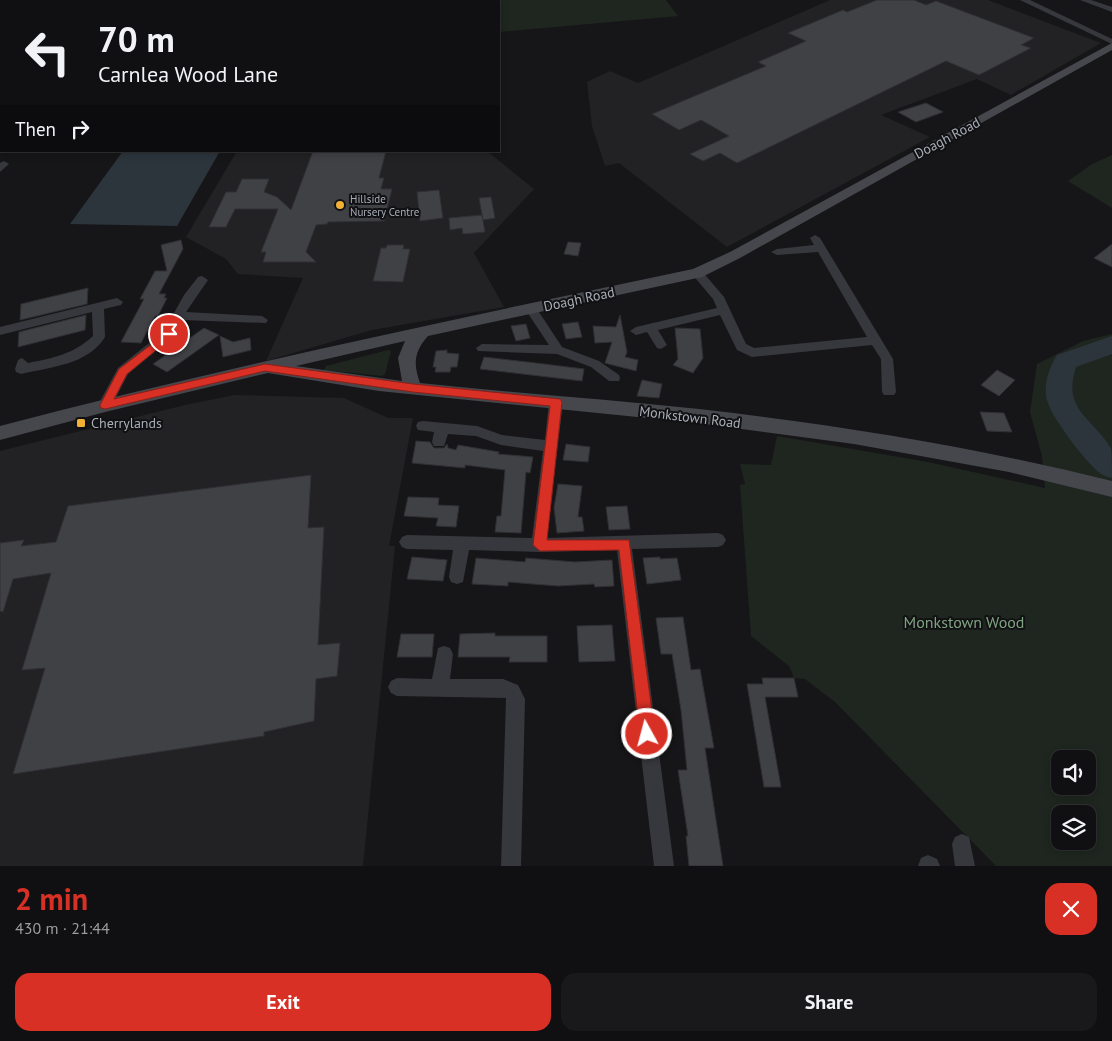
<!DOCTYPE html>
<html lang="en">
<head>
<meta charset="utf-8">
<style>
	body { margin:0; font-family:"PT Sans",sans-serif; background:#19191b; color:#f1f3f6; height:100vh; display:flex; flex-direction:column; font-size:19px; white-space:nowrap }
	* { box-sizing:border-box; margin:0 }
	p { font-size:16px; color:#9c9d9f }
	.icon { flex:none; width:28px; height:28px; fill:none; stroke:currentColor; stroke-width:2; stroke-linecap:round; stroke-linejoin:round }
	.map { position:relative; height:866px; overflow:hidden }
	.panel { display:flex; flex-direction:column; background:#101012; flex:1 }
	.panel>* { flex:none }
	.hud { position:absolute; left:0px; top:0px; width:500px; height:152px; box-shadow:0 2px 8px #0003,0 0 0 1px #303032; background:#101012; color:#f1f3f6; overflow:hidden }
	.tools { position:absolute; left:1051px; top:750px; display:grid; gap:10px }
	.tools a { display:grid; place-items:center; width:45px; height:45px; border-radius:10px; background:#101012; box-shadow:0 2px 8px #0003,0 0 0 1px #303032; font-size:25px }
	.pin { position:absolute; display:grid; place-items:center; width:42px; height:42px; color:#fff; margin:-21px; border:2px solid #fff; border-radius:50%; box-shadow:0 1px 5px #0007 }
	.me { position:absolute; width:55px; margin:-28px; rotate:353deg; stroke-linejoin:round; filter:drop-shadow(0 0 4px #0008) }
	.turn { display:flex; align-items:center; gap:18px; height:105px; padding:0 15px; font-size:22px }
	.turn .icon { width:65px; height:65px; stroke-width:2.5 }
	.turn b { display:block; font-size:35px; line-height:42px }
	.then { display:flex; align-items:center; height:48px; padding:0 15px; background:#0003; gap:10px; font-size:19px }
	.round { display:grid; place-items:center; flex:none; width:52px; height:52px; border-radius:15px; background:#19191b }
	.headline { display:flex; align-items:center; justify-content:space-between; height:85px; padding:0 15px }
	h1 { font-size:30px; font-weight:700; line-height:38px; color:#d93025 }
	.action { display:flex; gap:10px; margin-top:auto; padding:10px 15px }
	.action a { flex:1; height:58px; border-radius:15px; background:#d93025; color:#fff; font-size:20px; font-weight:700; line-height:58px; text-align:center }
	.action a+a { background:#19191b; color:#f1f3f6 }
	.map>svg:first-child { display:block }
</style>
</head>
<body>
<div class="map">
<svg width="1112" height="866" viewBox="0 0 1112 866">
	<rect width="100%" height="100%" fill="#161618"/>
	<!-- built -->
	<path fill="#222225" d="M830 0H988L1101 43 1011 95 977 79 881 115 930 137 727 247 619 163 605 166 592 126 587 82 610 71 638 83Z
		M237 151H487L534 189 474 253 504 307 372 330 266 361 303 278 238 274 226 259 186 237Z
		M235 395 344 398 388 418H413L389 546H395L363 866H0V451L185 405Z"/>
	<!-- green -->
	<path fill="#1e261f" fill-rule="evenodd" d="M0 0H161L1 1 0 123Z
		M165 0H666L678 16 499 32V1H162Z
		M1112 155V208L1068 181 1092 164Z
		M1112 334V866H996L835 702 805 679 794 678 789 666 751 636 740 485 745 484 740 464 771 465 777 436 928 462 1045 488 1042 456 1030 412 1037 364 1083 341ZM1060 759H1088V786H1060ZM1060 814H1088V841H1060Z
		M388 350 391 351 385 374 382 376 324 370 326 366Z"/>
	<!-- water -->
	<path fill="#2c353c" d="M123 151H220L177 226 70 224Z"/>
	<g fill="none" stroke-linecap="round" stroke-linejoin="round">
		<!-- river -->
		<path fill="#2c353c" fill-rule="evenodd" d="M1112 336V354L1076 367C1062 410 1092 417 1111 448 1112 454 1112 470 1112 478 1109 477 1104 476 1101 474 1087 464 1053 419 1048 403 1042 387 1049 368 1057 355Z"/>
	</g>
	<!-- building -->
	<path fill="#404145" stroke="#303034" d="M877 0H914L926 5 936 1 1034 38 1021 45 1031 48 979 75 946 61 737 163 720 153 703 161 690 154 729 136 701 120 679 130 652 114 766 66 758 62 806 41 788 33 843 10 847 12Z
		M926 103 943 112 916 122 898 112Z
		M313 151H386L379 178H384L381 189H392L384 221 328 222 327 224 316 225 306 252 316 262H263L266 252H261L278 209H235L226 227H209L226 192H236L242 179H269L264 192 277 197 291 210Z
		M439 190 443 218 420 221 417 192Z
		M491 197 495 218 483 220 479 198Z
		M482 215 485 232 463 234 462 228 450 230 449 218Z
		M181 240 183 249 159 294H166L164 298H167L158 316H155L141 343 121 342 144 299H140L155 271H167L161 245Z
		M568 242 581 243 578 256 564 254Z
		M1112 244V267L1094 258Z
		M387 245H404L403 249H410L403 282 373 281 381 248H386Z
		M88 288 87 304 20 320 21 304Z
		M86 315 85 330 18 347 19 332Z
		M620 315 627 352 625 357 638 360 636 371 605 363 612 342 595 343 593 326 616 327Z
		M578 322 582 337 566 339 562 324Z
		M526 324 530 338 516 341 511 326Z
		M204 328 219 335 167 372 153 364Z
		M675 328 700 329 703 358 693 373 673 365 678 359Z
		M220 336 233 342 250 338 251 350 223 357Z
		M447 350V353L459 354 457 367H451L450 372H435L436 367H433L436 351Z
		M484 357 544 364 584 369 582 381 480 369Z
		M997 370 1015 380 999 396 981 385Z
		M642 380 662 384 659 398 637 396Z
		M980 412 1004 413 1012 432 987 431Z
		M416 441 430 442 434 448H444L447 444 448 448 456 450 458 445 499 452 498 454 533 457 530 473 526 472 521 533 495 532 497 516H501L505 470 465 465V468L412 463Z
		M566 444 590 447 588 462 563 460Z
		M311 475 308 528 324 527 318 645 340 643 337 676 316 679 314 721 264 732V736L13 774 45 668 22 670 51 573 13 579 3 612 0 611V543L24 540 21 546 56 542 68 506Z
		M558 484 582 486 578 517H582L584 531 557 533 554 508Z
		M408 497 439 498 438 505 459 506 456 527 436 526 438 518 404 516Z
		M627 506 630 529 609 530 606 507Z
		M412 557 447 560 443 581 407 579Z
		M660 557V559L677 558 681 580 647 584 643 558Z
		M476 558 525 562 526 558 575 562 612 560 614 586 595 587 594 584 558 586 508 582V586L472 584Z
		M683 617 691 670 700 669 714 748H705L723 866H689L686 836H688L678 770H687L681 710 672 654H661L656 618Z
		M612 625 615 661 579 662 577 626Z
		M495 633V636H547V662H509L510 657H458L460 634Z
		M401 634H434L432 657H397Z
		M762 678H794L798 697H765L781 787H764L747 684H763Z"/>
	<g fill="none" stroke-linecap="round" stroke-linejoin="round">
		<!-- street -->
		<path fill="#37383d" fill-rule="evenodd" d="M1020 0H1030L1112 39V44Z
			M1080 0H1091L1112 7V12Z
			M4 161 9 164 0 172V163Z
			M815 235 820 238 893 359 896 392 894 395H884L882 392 881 359 872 345 752 357 737 350 720 315 658 330 667 345 661 349 657 348 647 332 636 335 630 331 636 327 717 308 713 299 691 273 697 269 701 270 724 297 746 344 754 348 867 337 818 252 777 255 771 252 777 249 814 245 810 238Z
			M202 276 208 280 186 312 262 316 268 320 266 323 182 320 173 337 128 374 110 409H100L98 405 118 368 164 331 184 295 198 277Z
			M117 298 123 302 121 305 104 309 105 337C88 365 50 367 21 374L16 372 15 369 18 360 22 358 28 363C53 358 74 354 93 336L92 312 0 335V327Z
			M531 305 535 306 562 347 599 361 619 375 620 378 619 381H609L591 367 557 354 478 351 476 348 482 344 549 345 525 309Z
			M556 397 563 402 547 538 718 533 723 535 726 540 723 545 718 547 632 549 674 866H654L617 550 539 552 469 550 463 582 457 584 451 582 449 577 453 550 407 549 402 547 399 542 402 537 407 535 532 538 543 451 501 445 476 436 448 434 444 446H434L432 442 434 432 418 430 416 426 418 422 423 421 477 426 502 435 545 440 549 402Z
			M444 646 450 648 453 654 450 679H503L518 685 525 699 521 866H501L506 698 397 696 391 693 388 687 391 681 397 678 432 679 438 648Z
			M962 834 969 837 975 866H955L952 844 955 837Z
			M928 855 937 859 940 866H918L921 858Z"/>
		<!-- secondary -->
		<path fill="#45474d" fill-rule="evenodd" d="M1112 43V50L740 258 702 277 428 336C414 352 413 363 420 383 513 393 606 399 699 409 838 425 976 447 1112 481V497L1009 472 854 444 697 423 379 391 268 373 105 412 0 440V426C229 366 461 318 693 269L730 252ZM405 341 398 358 402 381 296 366Z"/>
	</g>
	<!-- route -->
	<path fill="#d93025" stroke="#8d1f18" d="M169 331 172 332V337L127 374 114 399 265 364 413 384 560 399 562 402 547 540H629L655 734 653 739 647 741 642 739 640 734 619 550 540 551 533 545 550 406 413 392 265 371 105 409 101 408 100 405 119 369Z"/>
	<!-- markers -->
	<g fill="#f2b134" stroke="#111113" stroke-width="2">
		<circle cx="340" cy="205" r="5"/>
		<rect x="76" y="418" width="10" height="10" rx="2.5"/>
	</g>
	<g text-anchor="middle" stroke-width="4" stroke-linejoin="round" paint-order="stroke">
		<!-- far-poi labels -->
		<g font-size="11" fill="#a8adb8" stroke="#111113" text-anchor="start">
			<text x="350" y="203">Hillside<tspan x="350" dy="13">Nursery Centre</tspan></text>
		</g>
		<!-- street labels -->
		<g font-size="14" fill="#a8adb8" stroke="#111113">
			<text transform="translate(947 138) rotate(-28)" y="5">Doagh Road</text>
			<text transform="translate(579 299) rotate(-12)" y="5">Doagh Road</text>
			<text transform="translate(690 417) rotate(7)" y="5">Monkstown Road</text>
		</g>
		<!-- poi labels -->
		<g font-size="14" fill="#a8adb8" stroke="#111113" text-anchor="start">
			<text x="91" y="428">Cherrylands</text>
		</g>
		<!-- near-park labels -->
		<g font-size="16" fill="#7fa381" stroke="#111113">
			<text x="964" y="628">Monkstown Wood</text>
		</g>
	</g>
</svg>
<div class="tools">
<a><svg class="icon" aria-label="sound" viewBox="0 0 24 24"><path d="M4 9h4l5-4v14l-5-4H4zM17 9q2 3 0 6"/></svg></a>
<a><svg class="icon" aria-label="layers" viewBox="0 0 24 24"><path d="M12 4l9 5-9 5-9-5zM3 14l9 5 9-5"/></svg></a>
</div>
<div class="pin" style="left:169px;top:334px;background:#d93025"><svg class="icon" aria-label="arrive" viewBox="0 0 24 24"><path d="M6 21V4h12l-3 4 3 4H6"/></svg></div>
<svg class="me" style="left:647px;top:734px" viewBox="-20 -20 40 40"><circle r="17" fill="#d93025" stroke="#fff" stroke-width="3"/><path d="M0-11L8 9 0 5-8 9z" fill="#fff"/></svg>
<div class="hud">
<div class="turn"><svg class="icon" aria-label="left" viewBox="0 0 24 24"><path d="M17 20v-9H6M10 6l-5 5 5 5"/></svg><div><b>70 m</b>Carnlea Wood Lane</div></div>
<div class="then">Then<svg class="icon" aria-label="right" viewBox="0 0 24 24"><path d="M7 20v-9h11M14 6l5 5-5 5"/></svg></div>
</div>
</div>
<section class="panel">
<div class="headline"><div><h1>2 min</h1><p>430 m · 21:44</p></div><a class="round" style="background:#d93025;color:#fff"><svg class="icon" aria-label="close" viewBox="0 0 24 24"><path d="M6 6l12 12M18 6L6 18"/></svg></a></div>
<div class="action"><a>Exit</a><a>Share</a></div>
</section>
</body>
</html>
